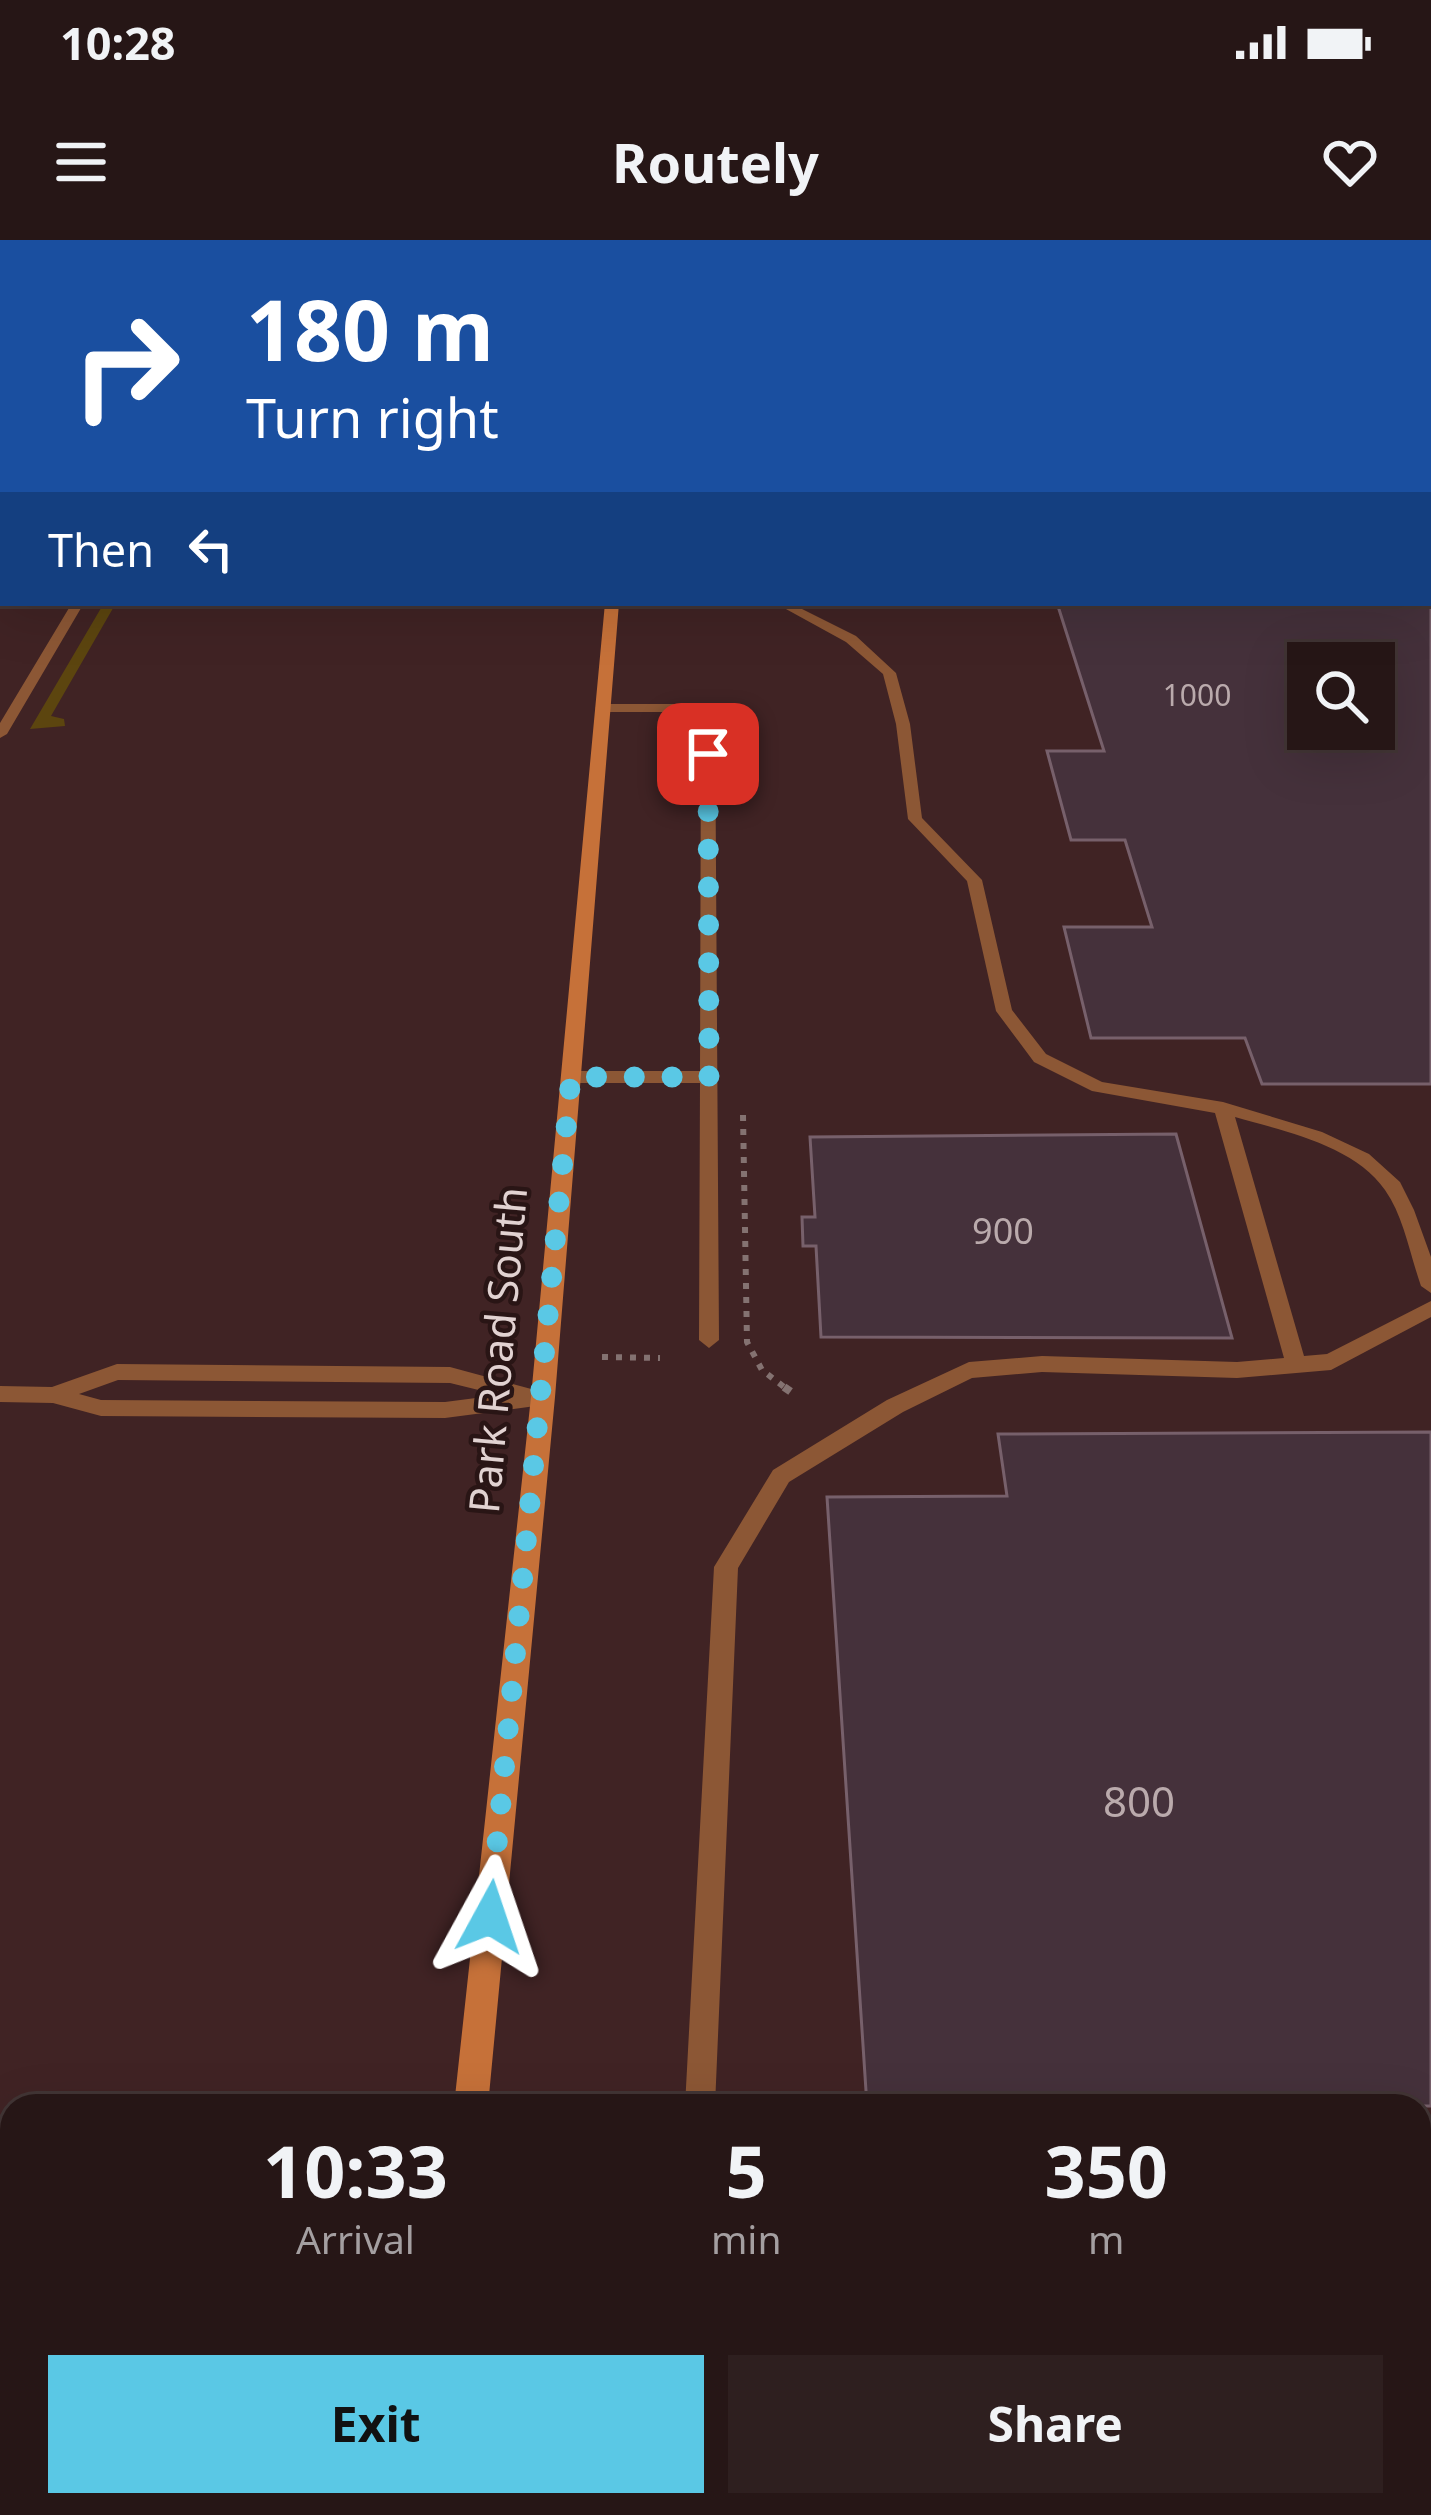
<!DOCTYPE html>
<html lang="en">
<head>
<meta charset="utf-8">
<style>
	body { margin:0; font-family:"Noto Sans",sans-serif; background:#2e1f1f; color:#f1f3f6; height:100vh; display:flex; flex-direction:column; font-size:45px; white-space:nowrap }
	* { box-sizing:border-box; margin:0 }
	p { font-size:39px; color:#a49fa1 }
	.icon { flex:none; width:66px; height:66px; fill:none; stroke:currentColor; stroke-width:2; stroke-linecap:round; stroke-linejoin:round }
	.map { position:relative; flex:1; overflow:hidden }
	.side { position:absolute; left:0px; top:1854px; width:1431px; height:423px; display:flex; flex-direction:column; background:#261616; border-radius:36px 36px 0 0; box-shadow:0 12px 48px #0002,0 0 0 3px #423535 }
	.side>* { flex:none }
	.hud { position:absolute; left:0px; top:0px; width:1431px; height:366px; box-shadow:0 12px 48px #0002,0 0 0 3px #423535; background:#1a4fa0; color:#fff; overflow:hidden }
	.controls { position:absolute; left:1287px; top:402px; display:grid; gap:24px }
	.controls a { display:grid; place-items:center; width:108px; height:108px; border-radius:0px; background:#261616; box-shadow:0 12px 48px #0002,0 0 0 3px #423535; font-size:60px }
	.pin { position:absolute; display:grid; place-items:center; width:102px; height:102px; color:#fff; margin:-51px; border-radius:24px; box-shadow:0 6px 18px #0006 }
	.me { position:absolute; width:132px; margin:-66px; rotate:5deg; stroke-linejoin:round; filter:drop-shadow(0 0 9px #0008) }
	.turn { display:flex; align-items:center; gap:42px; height:252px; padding:0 48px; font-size:54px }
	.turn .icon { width:156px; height:156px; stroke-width:2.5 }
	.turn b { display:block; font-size:84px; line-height:102px }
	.then { display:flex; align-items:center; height:114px; padding:0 48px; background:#0003; gap:24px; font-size:45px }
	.eta { display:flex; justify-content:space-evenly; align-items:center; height:204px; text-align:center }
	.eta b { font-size:72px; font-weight:700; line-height:84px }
	.action { display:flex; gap:24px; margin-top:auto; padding:24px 48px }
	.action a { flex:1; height:138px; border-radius:0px; background:#5ac8e5; color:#111; font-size:48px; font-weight:700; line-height:138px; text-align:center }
	.action a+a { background:#2e1f1f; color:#f1f3f6 }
	.status { display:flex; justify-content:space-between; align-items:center; height:84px; padding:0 60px; background:#261616; direction:ltr }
	.status svg { height:33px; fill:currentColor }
	header { display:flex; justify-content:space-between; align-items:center; height:156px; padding:0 48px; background:#261616; font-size:54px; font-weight:700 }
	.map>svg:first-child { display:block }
</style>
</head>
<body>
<div class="status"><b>10:28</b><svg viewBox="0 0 49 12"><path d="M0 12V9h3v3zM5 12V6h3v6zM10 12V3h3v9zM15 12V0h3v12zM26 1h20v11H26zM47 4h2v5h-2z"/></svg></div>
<header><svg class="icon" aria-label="menu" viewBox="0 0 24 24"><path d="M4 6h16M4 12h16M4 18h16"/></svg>Routely<svg class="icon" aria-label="heart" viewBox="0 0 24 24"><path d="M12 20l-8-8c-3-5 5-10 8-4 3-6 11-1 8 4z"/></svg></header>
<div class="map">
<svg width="1431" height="2275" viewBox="0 0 1431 2275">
	<rect width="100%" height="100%" fill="#331e1e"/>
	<!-- built -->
	<path fill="#402324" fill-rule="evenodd" d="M0 0H1431V2275H0V75L3 72V363H1428V3H3L0 43ZM1308 423H1374V489H1308ZM12 1866H1419V2265H12Z"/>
	<!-- green -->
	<path fill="#5c450f" d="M104 363H116L51 476 64 479 65 486 30 489Z"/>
	<!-- building -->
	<path fill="#45313b" stroke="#77606b" stroke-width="3" fill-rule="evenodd" d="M1057 363H1431V844H1262L1245 798H1091L1064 687H1152L1125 600H1071L1047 511H1104ZM1308 423H1374V489H1308Z
		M1176 894 1232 1098 821 1097 816 1006H803L802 977H815L810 897Z
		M1431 1192V1866H867L827 1257 1007 1256 998 1194Z"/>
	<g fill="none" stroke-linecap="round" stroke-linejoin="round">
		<!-- path-far1 -->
		<path stroke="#847271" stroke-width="6" stroke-dasharray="6 8" stroke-linecap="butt" d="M743 875 747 1102 762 1130 788 1150
			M602 1117 660 1118"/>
		<!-- path -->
		<path stroke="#847271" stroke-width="8" stroke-dasharray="8 10" stroke-linecap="butt" d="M784 1147 797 1156"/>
		<!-- lane -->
		<path fill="#8c5735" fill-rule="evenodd" d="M0 22H3V28H0Z
			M1428 42H1431V48H1428Z
			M0 49H3V55H0Z
			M0 214H3V220H0Z
			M72 363H84L7 494 0 498V483Z
			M775 363H790L856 396 896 433 910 484 922 578 982 640 1012 770 1046 814 1102 842 1223 862 1322 892 1369 914 1400 942 1414 970 1431 1017V1053L1421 1046C1410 1015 1404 977 1385 950 1354 905 1283 891 1235 877L1304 1116 1327 1114 1431 1061V1077L1331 1130 1237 1138 1042 1132 972 1138 903 1172 789 1242 738 1328 715 1866H685L714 1327 773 1230 887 1160 969 1122 1042 1116 1237 1122 1284 1118 1215 873 1092 851 1034 822 996 771 967 641 908 579 896 484 883 434 846 402Z
			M708 464 715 468 719 1100 709 1108 699 1100 700 843H571L562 837 571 831H700L701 472H602L595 468 602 464Z
			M117 1124 450 1127 535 1150 551 1151 554 1157 551 1163 543 1165 445 1178 101 1176 53 1163 0 1162V1146L52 1147ZM118 1140 450 1143 499 1155 445 1162 101 1160 79 1154Z
			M667 2265H701L700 2275H666Z"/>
		<!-- secondary -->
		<path fill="#c67139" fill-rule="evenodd" d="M642 0H652V3H642Z
			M0 170H3V178H0Z
			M605 363H619L555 1157 488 1866H454L531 1157Z
			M412 2265H450L449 2275H411Z"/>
	</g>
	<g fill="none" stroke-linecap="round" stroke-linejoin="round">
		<!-- route -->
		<path stroke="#5ac8e5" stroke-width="21" stroke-dasharray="0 37.8" d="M490 1677 571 837H709L708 514"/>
	</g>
	<g text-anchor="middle" stroke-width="9" stroke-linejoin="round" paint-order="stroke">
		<!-- far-number labels -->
		<g font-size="30" fill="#baaaac">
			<text x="1197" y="466">1000</text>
		</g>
		<!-- number labels -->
		<g font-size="36" fill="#baaaac">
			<text x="1003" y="1004">900</text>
		</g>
		<!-- street labels -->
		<g font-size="42" fill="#e1d2d1" stroke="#291515">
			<text transform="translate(498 1110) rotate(-85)" y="15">Park Road South</text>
		</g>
		<!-- near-number labels -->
		<g font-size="42" fill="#baaaac">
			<text x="1139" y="1577">800</text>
		</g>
	</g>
</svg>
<div class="controls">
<a><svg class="icon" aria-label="search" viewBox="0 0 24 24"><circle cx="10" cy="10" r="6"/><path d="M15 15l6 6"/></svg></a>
</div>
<div class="pin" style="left:708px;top:514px;background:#d93025"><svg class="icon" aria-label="arrive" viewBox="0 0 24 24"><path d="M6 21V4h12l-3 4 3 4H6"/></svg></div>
<svg class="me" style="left:490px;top:1677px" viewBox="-20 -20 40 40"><path d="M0-17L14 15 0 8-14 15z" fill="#5ac8e5" stroke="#fff" stroke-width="4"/></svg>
<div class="hud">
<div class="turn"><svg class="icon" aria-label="right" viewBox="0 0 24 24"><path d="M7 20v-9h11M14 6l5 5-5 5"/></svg><div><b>180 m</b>Turn right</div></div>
<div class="then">Then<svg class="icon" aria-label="left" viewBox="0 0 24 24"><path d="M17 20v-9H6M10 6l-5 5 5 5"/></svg></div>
</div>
<section class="side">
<div class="eta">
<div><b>10:33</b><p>Arrival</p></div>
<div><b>5</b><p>min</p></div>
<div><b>350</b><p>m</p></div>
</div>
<div class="action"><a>Exit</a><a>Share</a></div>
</section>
</div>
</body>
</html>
